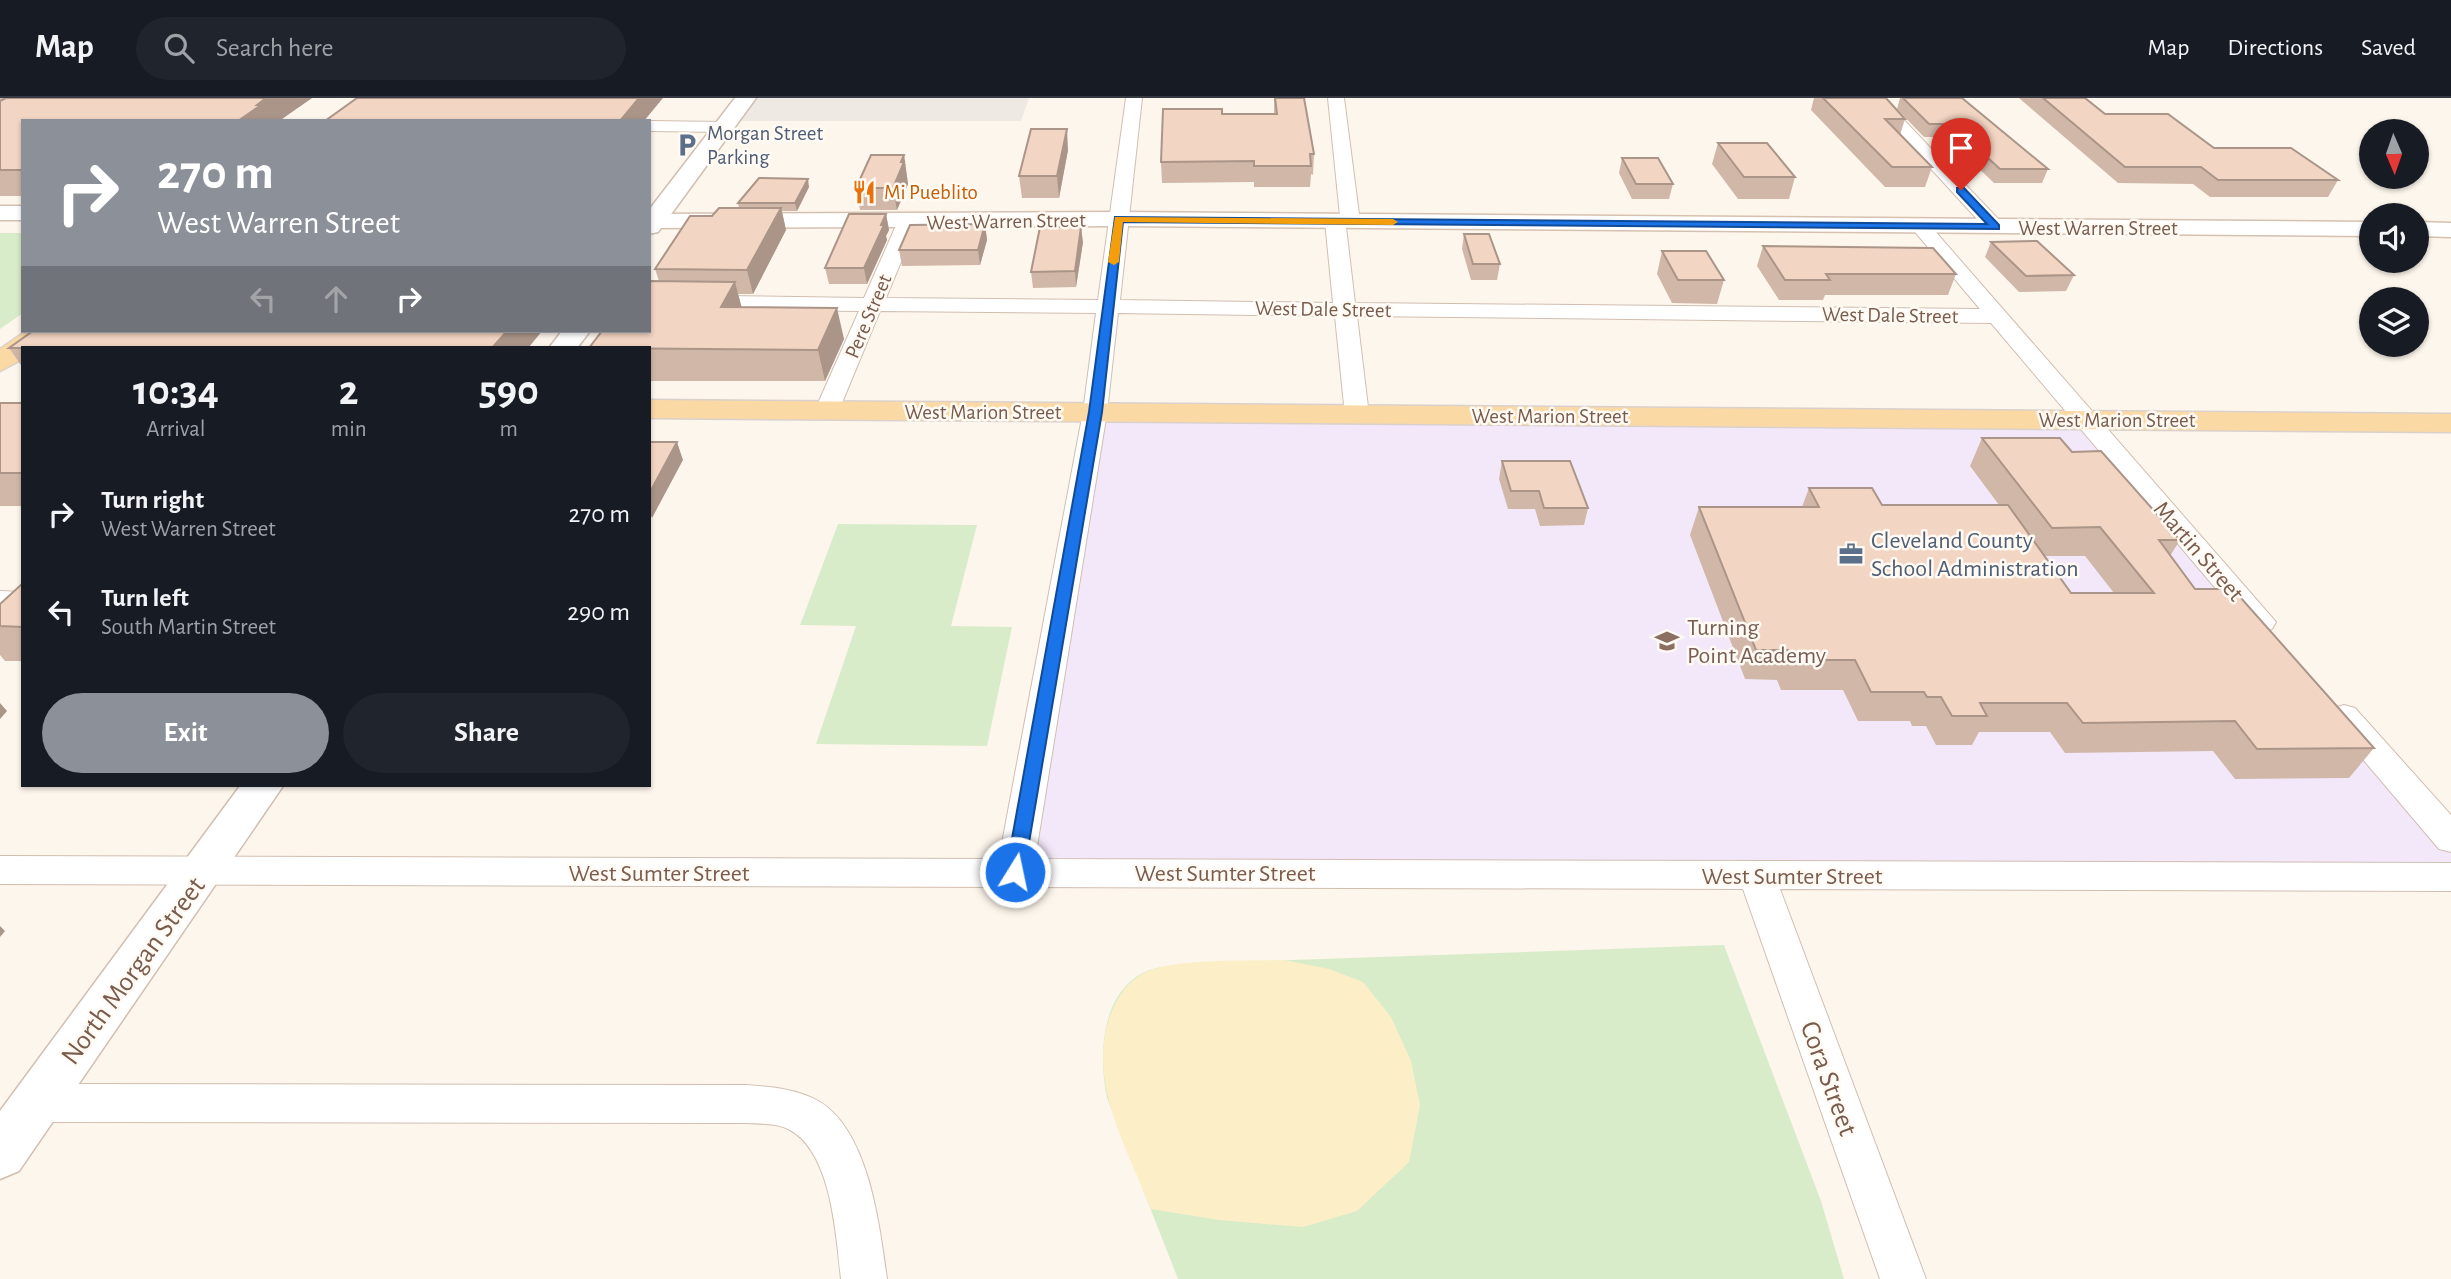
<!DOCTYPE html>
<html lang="en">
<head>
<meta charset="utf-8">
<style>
	body { margin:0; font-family:"Alegreya Sans",sans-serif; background:#20242c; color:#f1f3f6; height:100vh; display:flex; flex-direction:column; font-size:26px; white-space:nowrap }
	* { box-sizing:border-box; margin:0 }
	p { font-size:23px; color:#9ea1a6 }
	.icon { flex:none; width:38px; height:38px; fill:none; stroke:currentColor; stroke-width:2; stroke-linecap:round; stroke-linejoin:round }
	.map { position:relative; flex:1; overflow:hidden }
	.drawer { position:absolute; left:21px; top:248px; width:630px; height:441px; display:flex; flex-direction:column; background:#171b24; border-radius:0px; box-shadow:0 2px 5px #0004 }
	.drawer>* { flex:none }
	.guide { position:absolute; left:21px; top:21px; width:630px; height:214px; border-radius:0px; box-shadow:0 2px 5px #0004; background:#8c9099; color:#fff; overflow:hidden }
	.needle { width:46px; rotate:178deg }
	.buttons { position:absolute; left:2359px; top:21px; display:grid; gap:14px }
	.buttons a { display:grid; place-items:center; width:70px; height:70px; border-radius:50%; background:#171b24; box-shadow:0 2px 5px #0004; font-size:35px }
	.pin { position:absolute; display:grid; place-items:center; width:60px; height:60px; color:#fff; margin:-72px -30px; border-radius:50% 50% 50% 0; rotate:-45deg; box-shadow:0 0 7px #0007 }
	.pin .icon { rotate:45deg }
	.me { position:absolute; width:77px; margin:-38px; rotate:10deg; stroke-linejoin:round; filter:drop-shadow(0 0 5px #0008) }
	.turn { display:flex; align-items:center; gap:24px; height:147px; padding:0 21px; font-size:32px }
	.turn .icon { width:91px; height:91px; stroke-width:2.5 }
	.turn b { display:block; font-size:49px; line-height:60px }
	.lanes { display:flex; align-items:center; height:66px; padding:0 21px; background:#0003; justify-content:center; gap:35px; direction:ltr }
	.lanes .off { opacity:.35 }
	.eta { display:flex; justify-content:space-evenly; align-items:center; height:119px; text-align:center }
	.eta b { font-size:42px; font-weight:700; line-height:49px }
	.cta { display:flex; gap:14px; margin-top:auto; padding:14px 21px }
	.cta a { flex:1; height:80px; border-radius:42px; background:#8c9099; color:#fff; font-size:28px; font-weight:700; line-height:80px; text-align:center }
	.cta a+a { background:#20242c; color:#f1f3f6 }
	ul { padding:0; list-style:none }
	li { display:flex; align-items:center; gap:21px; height:98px; padding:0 21px }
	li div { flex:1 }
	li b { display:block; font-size:26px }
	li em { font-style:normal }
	header { display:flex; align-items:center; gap:42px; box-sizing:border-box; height:98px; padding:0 35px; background:#171b24; border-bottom:2px solid #363941 }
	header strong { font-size:33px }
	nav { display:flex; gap:38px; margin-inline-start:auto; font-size:24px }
	.search { width:490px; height:63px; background:#20242c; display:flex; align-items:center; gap:18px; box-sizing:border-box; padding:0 24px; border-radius:38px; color:#9ea1a6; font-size:26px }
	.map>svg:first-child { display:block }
</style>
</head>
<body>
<header>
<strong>Map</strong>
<div class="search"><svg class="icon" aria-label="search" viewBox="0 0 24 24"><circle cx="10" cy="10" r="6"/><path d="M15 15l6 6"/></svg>Search here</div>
<nav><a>Map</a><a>Directions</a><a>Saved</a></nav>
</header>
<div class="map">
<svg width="2451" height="1181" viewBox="0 0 2451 1181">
	<rect width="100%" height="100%" fill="#fdf6ec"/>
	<!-- industrial -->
	<path fill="#efe9e4" d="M746 0H1029L1021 23H728Z"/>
	<!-- education -->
	<path fill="#f3e8fa" d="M1095 314 2085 322 2451 741V779L1015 774Z"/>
	<!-- green -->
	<path fill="#d8ecc9" d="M0 135H23V215L0 231Z
		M838 426 977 427 951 528 1012 529 987 648 816 646 856 528 800 527Z
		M1724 847 1821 1103 1844 1181H1178L1107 1000C1098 957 1101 893 1147 873 1165 866 1188 867 1207 865Z"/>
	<!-- sand -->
	<path fill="#fcefc7" d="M1284 862 1329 871 1363 884 1391 919 1411 963 1420 1007 1409 1064 1357 1113 1303 1129 1219 1122 1151 1111C1127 1050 1087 984 1110 918 1117 899 1128 883 1146 874 1176 860 1250 863 1284 862Z"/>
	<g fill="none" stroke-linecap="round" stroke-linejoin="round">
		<!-- minor casing -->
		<g stroke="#d1beb0" stroke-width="2">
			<path id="minor" d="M1126 0H1142L1120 202 1333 205 1325 123 1328 119 1340 118 1328 0H1344L1360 124 1357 128 1346 129 1355 205 1980 211 1910 128 1920 122 1927 124 2276 524 2272 531 2261 534 2250 531 1991 225 1357 218 1369 317 1366 322H1348L1345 317 1335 218 1118 215 1107 314 1035 761 2451 765V793L1780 791 1926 1181H1880L1743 791 0 786V758L999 761 1083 314 1096 215 880 213 839 312 836 317H818L815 312 859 213 649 211V197L864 200 898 123 908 117 918 123 886 200 1098 202Z
				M1866 0H1883L2002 125 2005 129 2002 133H1988Z
				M649 23 724 24 733 29 724 34 649 33Z
				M0 493 23 494V512L0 511Z
				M2344 607 2355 610 2451 717V754L2439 751 2333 626 2328 618 2333 610Z
				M36 986 747 987C771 989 798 991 820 1004 869 1034 880 1129 887 1181H841C836 1138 832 1055 790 1032 778 1025 760 1026 747 1025L36 1024 21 1018 15 1005 21 992Z"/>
		</g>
		<!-- tertiary casing -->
		<g stroke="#d1beb0" stroke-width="3">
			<path id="tertiary" d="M735 0H756L658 134 649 136V112Z
				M0 108H23V122H0Z
				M562 233H590L577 250H549Z
				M240 688H283L19 1073 0 1081V1013Z"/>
		</g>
		<!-- secondary casing -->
		<g stroke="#d6c0b0" stroke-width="3">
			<path id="secondary" d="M1119 114 2371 124V138L1119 128 649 130V116Z
				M2417 124 2451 125V139L2417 138Z"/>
		</g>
		<!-- primary casing -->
		<g stroke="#dad1cd" stroke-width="3">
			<path id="primary" d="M26 233H58L38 250H23V261L0 273V251Z
				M649 302 2451 316V334L649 320Z"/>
		</g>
		<!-- minor -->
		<use href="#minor" fill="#fff" fill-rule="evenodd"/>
		<!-- tertiary -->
		<use href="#tertiary" fill="#fff" fill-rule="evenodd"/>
		<!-- secondary -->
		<use href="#secondary" fill="#fff" fill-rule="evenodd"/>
		<!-- primary -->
		<use href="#primary" fill="#fbd9a5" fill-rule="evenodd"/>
	</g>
	<!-- wall -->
	<path fill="#d1b7a8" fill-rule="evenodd" d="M0 0H312L279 23H23V98H0Z
		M1274 0 1314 56 1313 77 1311 76 1310 89H1254V84L1162 85 1161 64 1222 16H1274Z
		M1814 0H1823L1905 21 1900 37 1932 69 1925 89H1885L1811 12Z
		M1900 0H1962L2048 71 2042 85H1994L1946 39H1924L1897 11Z
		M2019 0H2085L2105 16 2214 50 2338 82 2328 99H2210L2193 86 2118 85Z
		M1718 45 1795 79 1789 101H1738L1712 66Z
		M1068 52 1059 100H1022L1019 78Z
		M904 57 908 86 897 112H860L856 90Z
		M1622 60 1673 86 1669 101H1632L1619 75Z
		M809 89 797 113H782L786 132 753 196H738L742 210 844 241 825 283H649V250L659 183 655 171 712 118 739 110 738 105Z
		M886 116 889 132 886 138 887 142 867 186H829L825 170Z
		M985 126 987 142 980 167 902 168 899 152Z
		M1464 136 1500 166 1497 182H1471L1462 151Z
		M1083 144 1076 189 1033 190 1031 174Z
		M1991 144 2074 177 2066 193 2019 194 1985 159Z
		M1763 148 1956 176 1948 197H1825L1823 202H1779L1757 168Z
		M1662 153 1724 182 1717 206 1672 205 1657 176Z
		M33 233H542L528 250H23V270L9 250Z
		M0 305H23V408H0Z
		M1982 340 2072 354 2180 442 2170 458 2195 491 2374 650 2349 680 2235 681 2213 653 2065 655 2050 634H1979L1972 647H1936L1926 628H1912L1910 623H1858L1843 592H1781L1777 582 1745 581 1690 437 1699 409H1802L1809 390 1882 407H1999L1970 368ZM2045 458H2085L2114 495H2071Z
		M1502 363 1588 410 1584 427 1540 428 1535 411H1508L1499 381Z
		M23 485V563H5L0 557V506Z"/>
	<!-- shaded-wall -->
	<path fill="#aa9588" d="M266 0H312L279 23H238L257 7Z
		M639 0H663L644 23H620Z
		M1067 31 1068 52 1059 100 1057 78Z
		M904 57 908 86 897 112 893 90Z
		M808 81 809 89 797 113 795 105Z
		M781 110 786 132 753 196 747 172Z
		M886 116 889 132 886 138 887 142 867 186 864 170Z
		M985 126 987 142 980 167 978 152Z
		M1081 129 1083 144 1076 189 1075 173Z
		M735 184 743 215 721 209Z
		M837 210 844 241 825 283 818 252Z
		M507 233H542L528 250H492Z
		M677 344 683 362 652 420 649 413V396Z
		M0 605 7 613 0 621Z
		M0 828 5 833 0 839Z"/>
	<!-- building -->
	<path fill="#f3d5c3" stroke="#aa9588" stroke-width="2" d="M6 0H266L257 7H261L238 23H23V72H0V3Z
		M357 0H639L620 23H325Z
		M1275 0H1304L1314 56H1310L1311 68H1254V63L1161 64 1163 11H1222V16H1277Z
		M1823 0H1886L1905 21H1885L1932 69H1892Z
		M1903 0H1962L2048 71H2000L1951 26H1929Z
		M2043 0H2085L2105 16H2168L2214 50H2291L2338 82H2218L2201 69H2125Z
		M1031 31H1067L1057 78H1019Z
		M1718 45H1767L1795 79H1744Z
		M871 57H904L901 64H904L893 90H856Z
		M1622 60H1658L1673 86H1636Z
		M759 80 808 81 795 105H738Z
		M719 110H781L747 172 655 171 690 118H712Z
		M849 116H886L881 127H884L864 170H825Z
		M985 126 978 152H899L910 127Z
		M1040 129H1081L1075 173 1031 174Z
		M1464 136H1489L1500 166H1473Z
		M2037 143 2074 177 2026 178 1991 144Z
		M1763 148 1933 150 1956 176H1826L1830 182H1785Z
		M1662 153H1706L1724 182H1678Z
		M649 183 735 184 721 209 837 210 818 252 589 250 602 233H649Z
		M33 233H507L492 250H9Z
		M0 305H23V375H0Z
		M1982 340H2060L2072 354 2101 353 2180 442H2159L2195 491H2233L2374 650 2257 651 2235 623 2083 625 2067 605H1980L1987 618H1952L1941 599H1927L1924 594H1871L1855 562H1792L1788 552H1756L1699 409H1819L1809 390H1872L1882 407H2008L2071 495H2154L2100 429 2052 430Z
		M649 344H677L649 396Z
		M1502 363H1570L1588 410H1544L1539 393H1511Z
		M23 485V529L0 528V506Z"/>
	<!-- route -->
	<path fill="#1a73e8" stroke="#114b97" stroke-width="2" d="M1957 90H1964L1999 127V131L1123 124 1102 314 1024 774 1015 781 1008 779 1006 774 1089 314 1115 119 1987 126 1957 94Z"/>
	<!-- slow -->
	<path fill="#f59e0b" d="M1115 119 1393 121 1398 124 1393 127 1123 124 1119 164 1114 167 1108 164Z"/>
	<!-- icons -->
	<defs>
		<g id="parking-bare" transform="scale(1.89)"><path d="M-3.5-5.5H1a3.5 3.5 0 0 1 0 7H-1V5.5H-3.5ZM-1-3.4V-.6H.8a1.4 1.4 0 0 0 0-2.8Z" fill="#5c6f8a" stroke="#fffaf3" stroke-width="2.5" paint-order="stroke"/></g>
		<g id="restaurant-bare" transform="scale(1.89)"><path d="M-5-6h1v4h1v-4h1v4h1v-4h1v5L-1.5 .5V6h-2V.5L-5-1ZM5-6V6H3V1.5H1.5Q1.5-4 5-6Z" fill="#e8710a" stroke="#fffaf3" stroke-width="2.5" paint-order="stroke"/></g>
		<g id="office-bare" transform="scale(1.89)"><path d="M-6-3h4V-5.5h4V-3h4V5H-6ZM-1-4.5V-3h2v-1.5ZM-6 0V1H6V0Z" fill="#5c6f8a" stroke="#fffaf3" stroke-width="2.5" paint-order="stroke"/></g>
		<g id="school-bare" transform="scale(1.89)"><path d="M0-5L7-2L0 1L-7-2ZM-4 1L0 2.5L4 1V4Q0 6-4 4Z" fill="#8d6e63" stroke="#fffaf3" stroke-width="2.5" paint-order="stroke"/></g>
	</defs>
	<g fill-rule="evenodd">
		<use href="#parking-bare" x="687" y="47"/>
		<use href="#restaurant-bare" x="864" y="94"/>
		<use href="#office-bare" x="1851" y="456"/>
		<use href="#school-bare" x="1667" y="543"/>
	</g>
	<g text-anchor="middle" stroke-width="5" stroke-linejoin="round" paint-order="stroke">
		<!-- far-service labels -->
		<g font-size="21" fill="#4e5e75" stroke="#fffaf3" text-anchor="start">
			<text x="707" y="42">Morgan Street<tspan x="707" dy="24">Parking</tspan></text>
		</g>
		<!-- far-food labels -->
		<g font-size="21" fill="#c56008" stroke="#fffaf3" text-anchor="start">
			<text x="884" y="101">Mi Pueblito</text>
		</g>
		<!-- far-street labels -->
		<g font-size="21" fill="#7a5c4d" stroke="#fffaf3">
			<text transform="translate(1006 123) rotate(-1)" y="7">West Warren Street</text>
			<text x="2098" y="137">West Warren Street</text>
			<text transform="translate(1323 211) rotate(1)" y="7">West Dale Street</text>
			<text transform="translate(1890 217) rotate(1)" y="7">West Dale Street</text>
			<text transform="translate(868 218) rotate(-67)" y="7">Pere Street</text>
			<text x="983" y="321">West Marion Street</text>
			<text x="1550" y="325">West Marion Street</text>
			<text x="2117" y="329">West Marion Street</text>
		</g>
		<!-- service labels -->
		<g font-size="24" fill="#4e5e75" stroke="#fffaf3" text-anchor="start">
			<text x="1871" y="450">Cleveland County<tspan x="1871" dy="28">School Administration</tspan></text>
		</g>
		<!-- street labels -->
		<g font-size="24" fill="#7a5c4d" stroke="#fffaf3">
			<text transform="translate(2199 453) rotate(49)" y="8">Martin Street</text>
			<text x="659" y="783">West Sumter Street</text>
			<text x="1225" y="783">West Sumter Street</text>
			<text x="1792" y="786">West Sumter Street</text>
		</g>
		<!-- education labels -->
		<g font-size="24" fill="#785e54" stroke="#fffaf3" text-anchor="start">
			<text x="1687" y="537">Turning<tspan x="1687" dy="28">Point Academy</tspan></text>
		</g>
		<!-- near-street labels -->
		<g font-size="28" fill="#7a5c4d" stroke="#fffaf3">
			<text transform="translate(132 872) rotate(-54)" y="10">North Morgan Street</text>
			<text transform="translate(1830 980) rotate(70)" y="10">Cora Street</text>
		</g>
	</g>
</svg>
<div class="buttons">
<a><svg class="needle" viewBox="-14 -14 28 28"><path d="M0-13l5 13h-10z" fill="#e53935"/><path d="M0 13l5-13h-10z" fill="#9ea1a6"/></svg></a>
<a><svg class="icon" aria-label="sound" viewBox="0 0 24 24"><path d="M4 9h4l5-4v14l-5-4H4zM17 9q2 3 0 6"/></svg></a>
<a><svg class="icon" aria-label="layers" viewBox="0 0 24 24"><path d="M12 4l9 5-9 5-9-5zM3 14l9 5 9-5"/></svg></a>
</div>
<div class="pin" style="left:1961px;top:92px;background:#d93025"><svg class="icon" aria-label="arrive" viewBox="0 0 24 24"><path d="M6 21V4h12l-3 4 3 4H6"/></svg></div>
<svg class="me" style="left:1015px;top:774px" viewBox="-20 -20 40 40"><circle r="17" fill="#1a73e8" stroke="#fff" stroke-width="3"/><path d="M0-11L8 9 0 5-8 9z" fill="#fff"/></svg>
<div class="guide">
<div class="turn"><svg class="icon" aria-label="right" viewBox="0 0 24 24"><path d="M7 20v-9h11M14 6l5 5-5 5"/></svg><div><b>270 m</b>West Warren Street</div></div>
<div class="lanes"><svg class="icon off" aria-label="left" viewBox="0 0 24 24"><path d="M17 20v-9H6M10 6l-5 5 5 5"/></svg><svg class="icon off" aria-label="ahead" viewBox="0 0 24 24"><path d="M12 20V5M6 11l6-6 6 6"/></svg><svg class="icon" aria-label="right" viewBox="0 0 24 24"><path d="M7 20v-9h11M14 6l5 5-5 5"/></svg></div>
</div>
<section class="drawer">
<div class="eta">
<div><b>10:34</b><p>Arrival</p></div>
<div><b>2</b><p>min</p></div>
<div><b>590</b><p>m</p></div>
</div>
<ul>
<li><svg class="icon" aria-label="right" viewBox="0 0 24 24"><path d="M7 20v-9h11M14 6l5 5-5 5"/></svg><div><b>Turn right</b><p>West Warren Street</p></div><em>270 m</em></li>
<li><svg class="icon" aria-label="left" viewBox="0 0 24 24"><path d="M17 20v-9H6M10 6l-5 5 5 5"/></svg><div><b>Turn left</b><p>South Martin Street</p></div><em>290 m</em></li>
</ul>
<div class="cta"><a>Exit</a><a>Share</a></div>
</section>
</div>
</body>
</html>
